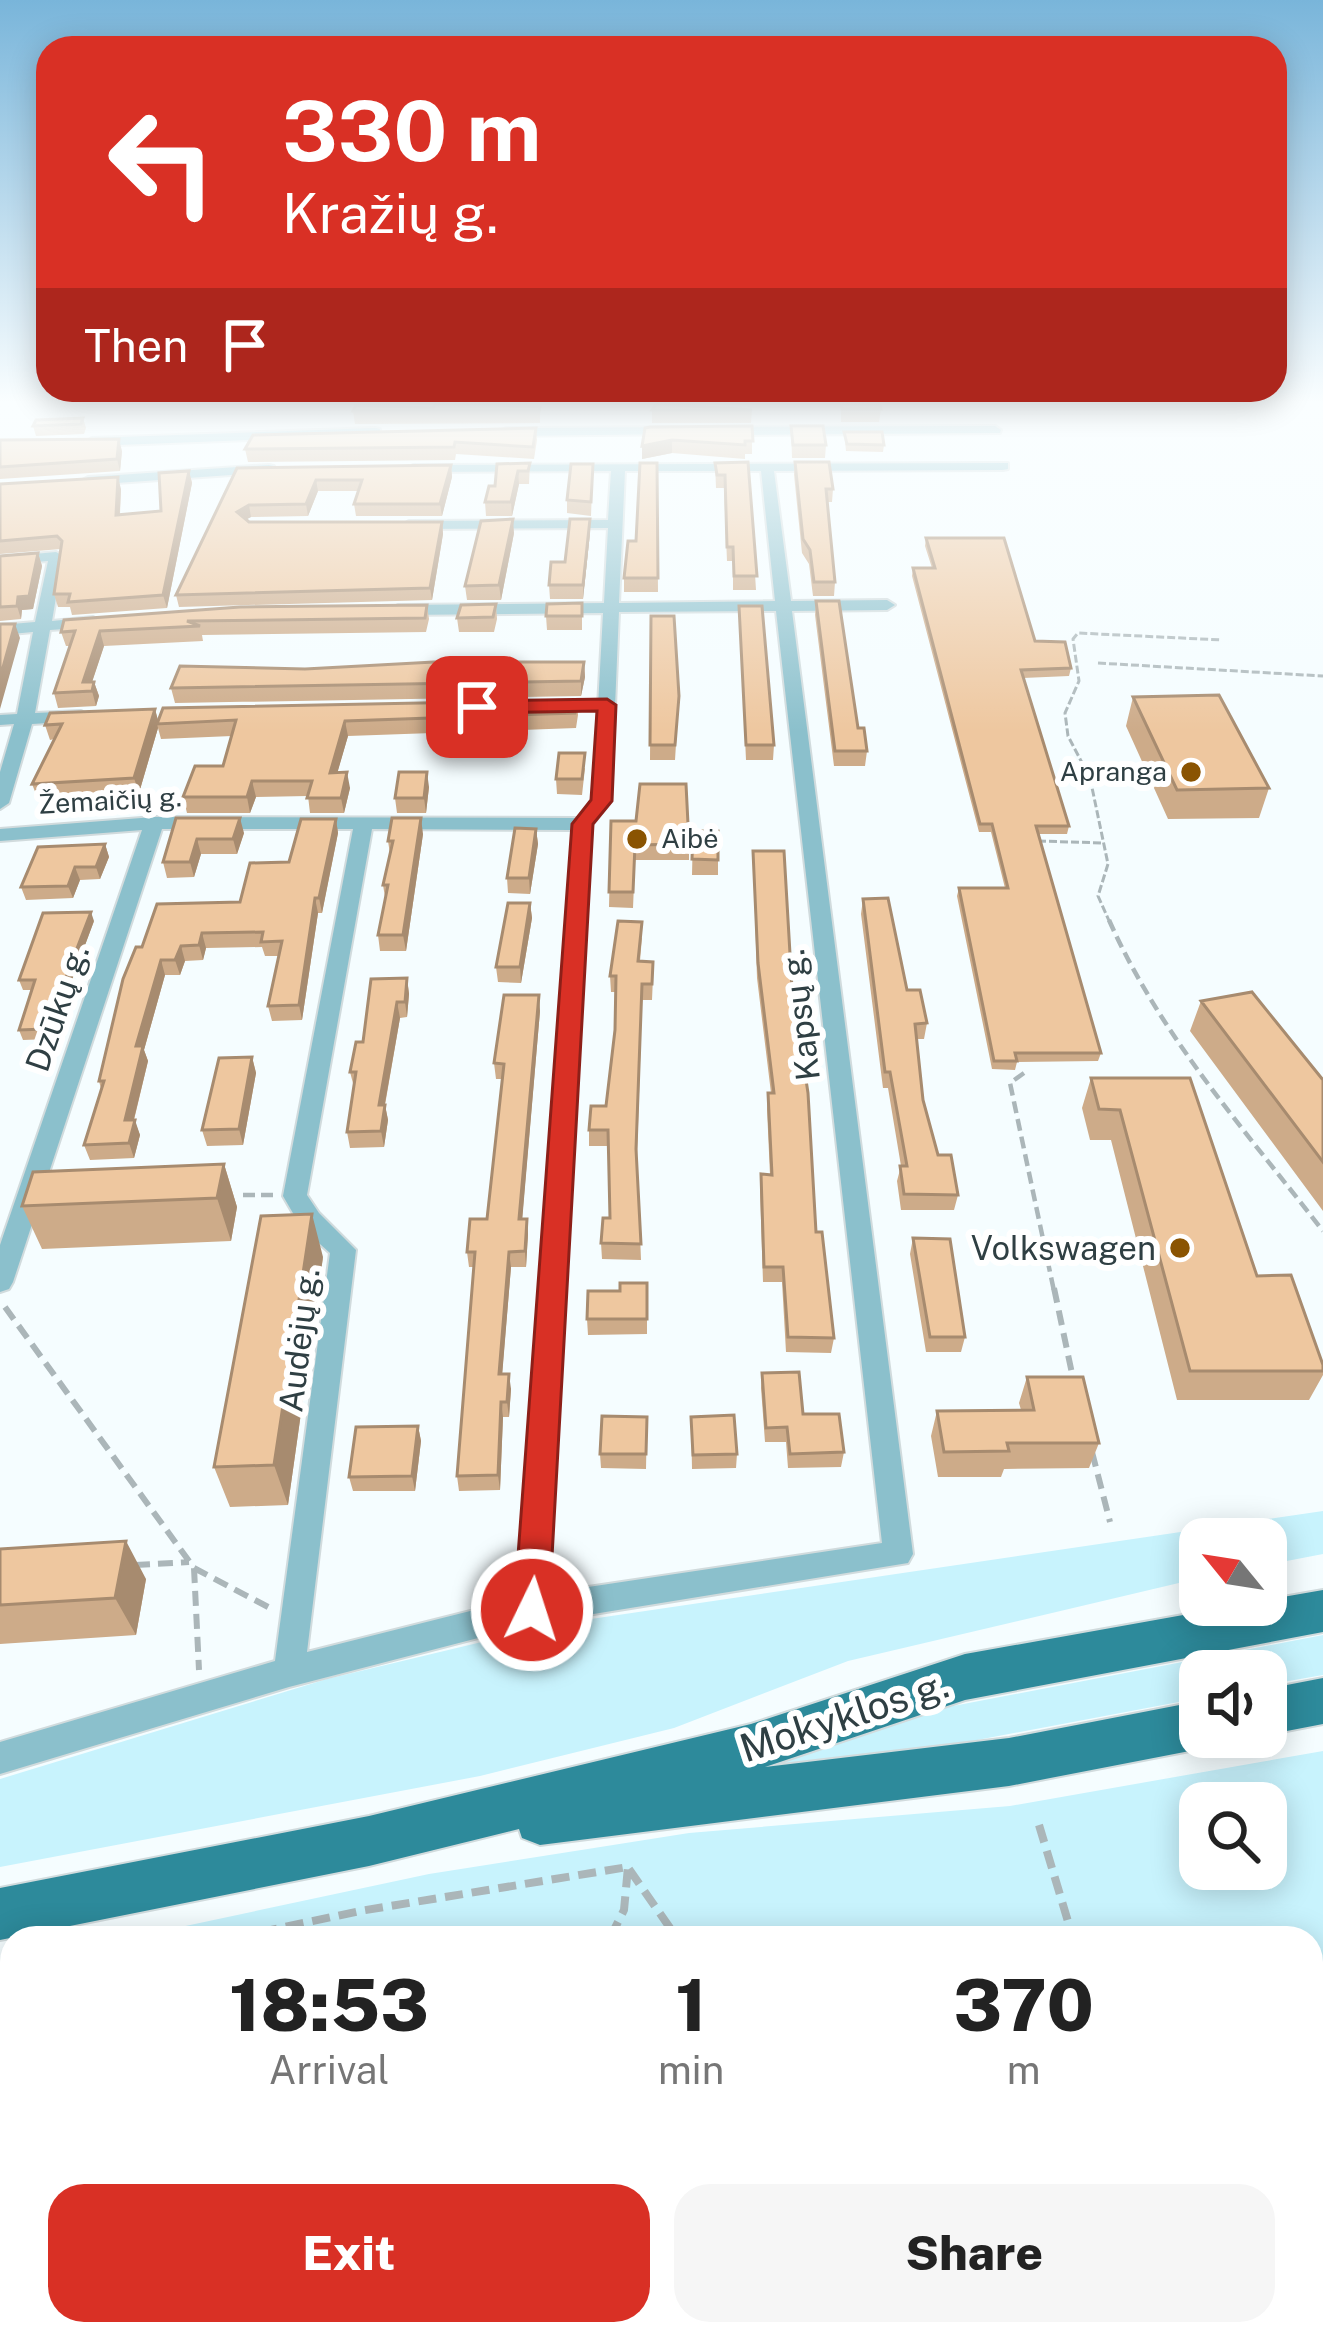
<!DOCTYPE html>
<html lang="en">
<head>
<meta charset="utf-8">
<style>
	body { margin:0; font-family:"Public Sans",sans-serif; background:#f6f6f6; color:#222; height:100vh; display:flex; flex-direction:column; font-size:45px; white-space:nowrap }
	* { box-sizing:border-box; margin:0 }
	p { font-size:39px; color:#767676 }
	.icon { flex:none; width:66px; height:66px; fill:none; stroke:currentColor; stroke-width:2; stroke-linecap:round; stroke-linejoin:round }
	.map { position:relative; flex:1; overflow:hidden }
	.sheet { position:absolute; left:0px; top:1926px; width:1323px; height:420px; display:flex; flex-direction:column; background:#fff; border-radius:36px 36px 0 0; box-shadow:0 6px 30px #0003 }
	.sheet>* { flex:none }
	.top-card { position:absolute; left:36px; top:36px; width:1251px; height:366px; border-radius:36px; box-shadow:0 6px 30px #0003; background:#d93025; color:#fff; overflow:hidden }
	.needle { width:78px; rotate:300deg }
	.fabs { position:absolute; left:1179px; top:1518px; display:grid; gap:24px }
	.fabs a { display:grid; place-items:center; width:108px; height:108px; border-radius:24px; background:#fff; box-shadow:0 6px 30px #0003; font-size:60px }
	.pin { position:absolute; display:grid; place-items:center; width:102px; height:102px; color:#fff; margin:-51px; border-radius:24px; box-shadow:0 6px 18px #0006 }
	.me { position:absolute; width:132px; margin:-66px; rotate:4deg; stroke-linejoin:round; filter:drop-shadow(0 0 9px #0008) }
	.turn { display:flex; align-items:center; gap:42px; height:252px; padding:0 48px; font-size:54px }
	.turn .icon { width:156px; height:156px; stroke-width:2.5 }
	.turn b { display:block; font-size:84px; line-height:102px }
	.then { display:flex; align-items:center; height:114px; padding:0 48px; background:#0003; gap:24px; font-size:45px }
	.eta { display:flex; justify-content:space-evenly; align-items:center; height:204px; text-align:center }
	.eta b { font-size:72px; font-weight:800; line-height:84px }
	.primary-button { display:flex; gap:24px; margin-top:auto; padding:24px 48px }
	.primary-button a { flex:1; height:138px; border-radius:36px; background:#d93025; color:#fff; font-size:48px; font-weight:800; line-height:138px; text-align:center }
	.primary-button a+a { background:#f6f6f6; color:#222 }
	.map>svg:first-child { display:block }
</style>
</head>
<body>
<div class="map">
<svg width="1323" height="2346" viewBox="0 0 1323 2346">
	<rect width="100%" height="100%" fill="#f5fdff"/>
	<!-- green -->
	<path fill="#c8f3fd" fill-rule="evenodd" d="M1323 1511V1554L1266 1565V1539H1200V1578L848 1661 674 1728 480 1776 0 1867V1779L327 1679 557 1624Z
		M1323 1635V1675L1266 1685V1671H1200V1698L972 1741 785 1764 782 1753 922 1712Z
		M1323 1751V2346H0V1965L12 1963V2334H1311V1938H129L429 1874 594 1848 689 1833 1010 1806ZM1200 1803H1266V1869H1200Z"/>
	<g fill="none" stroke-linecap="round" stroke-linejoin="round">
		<!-- street casing -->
		<g stroke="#d1dbdd" stroke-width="4">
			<path id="street" d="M995 426 1001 430 1000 433 722 435 715 431 722 427Z
				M675 427 680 428V434L506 436 499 432 506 428Z
				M375 428 380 429V435L92 446 85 442 92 438Z
				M1008 463V469L1003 470 774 471 791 601 887 600 895 605 887 610 792 611 913 1554 908 1563 532 1624 289 1687 0 1774V1742L275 1661 330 1253 301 1227 283 1196 353 829H162L13 1282 9 1289 0 1292V1245L142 830 0 841V829L154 817 578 818 593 800 603 613 398 615 390 610 398 605 604 603 608 528 409 529 402 525 409 521 608 520 611 471 418 472 413 471V465ZM625 471H761L775 601 619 603ZM776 611 882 1543 548 1593 591 833 592 825 611 801 619 612ZM372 829 573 830 518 1599 307 1652 356 1250 319 1213 307 1195Z
				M269 465 274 466V472L88 485 81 481 88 477Z
				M56 552 63 556 52 621 93 617 101 622 93 627 50 630 35 713 81 711 90 716 81 721 32 724 9 803 0 809V772L14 724 0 725V715L17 714 33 632 0 635V625L35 622 48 561 0 565V557Z"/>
		</g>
		<!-- primary casing -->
		<g stroke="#d1dbdd" stroke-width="4">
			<path id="primary" d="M1323 1590V1632L965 1700 765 1767 1009 1738 1200 1701V1737H1219L1200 1749 1009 1786 540 1845 522 1838 519 1829 369 1866 0 1940V1888L369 1816 751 1724 965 1654 1239 1605H1266V1600Z
				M1323 1678V1724L1266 1735V1689Z"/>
		</g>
		<!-- path-far3 -->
		<path stroke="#abb6b9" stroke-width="3" stroke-dasharray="8 3" stroke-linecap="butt" d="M1098 663 1323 676
			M1038 841 1104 843
			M1110 923 1098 896 1108 864 1090 778 1068 736 1065 713 1079 681 1073 639 1078 633 1222 640"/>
		<!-- path-far2 -->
		<path stroke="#abb6b9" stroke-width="4.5" stroke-dasharray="12 6" stroke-linecap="butt" d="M1109 920C1161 1037 1245 1130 1323 1231
			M1024 1073 1010 1083 1054 1291
			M243 1195H273"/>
		<!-- path-far1 -->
		<path stroke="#abb6b9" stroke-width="6" stroke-dasharray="15 8" stroke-linecap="butt" d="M1054 1288 1074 1383
			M5 1307 194 1568 270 1608
			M1092 1452 1110 1522
			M135 1565 189 1562
			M194 1568 199 1670"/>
		<!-- path -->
		<path stroke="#abb6b9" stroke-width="8" stroke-dasharray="18 9" stroke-linecap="butt" d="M1039 1825 1073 1938
			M629 1869 677 1938
			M233 1938 360 1911 628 1867
			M610 1938 624 1910 628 1867
			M0 1987 12 1985
			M1311 2127 1323 2135
			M1311 2296 1323 2298
			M1143 2334 1163 2346
			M404 2346 410 2334
			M897 2346 927 2334"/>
		<!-- street -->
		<use href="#street" fill="#8bc0cc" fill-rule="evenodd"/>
		<!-- primary -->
		<use href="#primary" fill="#2d8a9b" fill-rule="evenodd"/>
	</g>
	<!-- wall -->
	<path fill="#cdab89" d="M841 404 881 409 879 422H841Z
		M540 407V423L355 424 353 411Z
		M652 410H752L751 423H652Z
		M83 418 86 428 84 434 36 436 33 426Z
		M752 426V454H745V459L672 453 642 459V446Z
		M791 426 826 445 825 458H792Z
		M536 428 537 440 534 459 456 454 455 460 248 462 245 449Z
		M844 432 884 445 883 452 846 451Z
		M0 440 122 451 120 471 0 479Z
		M748 462 756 590H733V561H727L724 488H716L715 463Z
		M795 462 833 489 832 502H827L835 582 834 596H813L809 564 802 553 794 475Z
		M530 463 529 484H519L512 516H486L485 502 495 486Z
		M657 463 658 592H624V578Z
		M593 464 591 516 567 513V500Z
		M451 465 452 477 442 516H356L354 504 358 491H318L308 516 251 517 246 519 249 522H442L443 534 432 600 179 607 176 595 237 468Z
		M189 471 192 483 167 608 72 615 70 607H58L54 594 61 549 0 554V484L121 489 120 514 161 511Z
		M514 533 501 600H467L465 586Z
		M590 533 583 599H550L549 585Z
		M926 538 1035 641 1071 668 1069 676 1023 678 1069 826 1067 834H1038L1101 1053 1098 1061 1017 1062 1015 1070 992 1069 957 896 959 888H1005L991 832H979L912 576 913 568H932L925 546Z
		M38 553 42 566 33 609 22 610 21 619 0 621V556Z
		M816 601 867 751 865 766H834L815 615Z
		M582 603V630H547L546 616Z
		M496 604 497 619 494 632H459L457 618Z
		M427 605 429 619 426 632 202 635 203 641 104 646 92 682H94L99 696 96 706 58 708 54 693 70 646H66L61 632 64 620Z
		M739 606 774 745 773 760H746Z
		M651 616 679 696 675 760H650Z
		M584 662 585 677 581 696 175 703 171 688 305 669Z
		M1133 697 1269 788 1259 818 1168 819 1126 726Z
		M577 700 578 715 576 728 348 736 337 773 350 788 344 813H310L308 796 256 797 250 813H187L183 797 223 766 232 736 161 739 158 728 139 793 38 799 32 784 54 739 50 740 45 725 155 709 158 721Z
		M585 768 582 795 557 794 556 779Z
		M429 787 426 813H397L395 798Z
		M176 818 244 833 237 854H201L194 877 167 878 163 862Z
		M336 819 338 833 322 913H318L302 1020 272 1021 268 1006 279 956H265L262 947 206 948 203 960 185 961 180 975H165L144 1050 148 1061 134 1120 140 1135 134 1158 90 1160 84 1145 101 1089 99 1081 142 947 240 902 289 862Z
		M611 821 689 844V860H635L633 908 609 907Z
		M536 829 538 844 530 894 508 893 507 878Z
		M693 831H718V875H692Z
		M423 834 406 951H380L378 935 385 897 383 885 390 854 388 841Z
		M105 844 109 857 100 879 80 880 73 898 26 900 21 887Z
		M753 851 792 988 816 1232 834 1338 831 1353 786 1352 782 1282H763L760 1190 761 1174 770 1175 767 1109 768 1093H771L757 978Z
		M863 899 907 990 927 1023 924 1039H916L923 1100 938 1155 958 1195 954 1210H901L897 1181 901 1166 888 1088H883L861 914Z
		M530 903 532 918 521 983 498 982 496 967Z
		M94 921 50 1039 23 1040 19 1030 32 990H23L19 980Z
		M642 937 640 961 653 977 652 1000H642L637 1158 641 1260 602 1259 601 1243 610 1218 608 1146H589V1130L606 1106 615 1030V992H611L610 976Z
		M407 978 409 994 407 1017 400 1018 385 1105 388 1120 384 1147 350 1148 347 1132 354 1087 350 1072 363 1042Z
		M1201 1001 1323 1080V1211L1190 1031Z
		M540 1011 522 1219H527L528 1234 526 1267H511L502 1374 511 1389 509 1417H503L500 1490 459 1491 457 1476 474 1267H469L467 1252 487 1219 502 1079H496L494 1063Z
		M252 1057 256 1073 243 1145 207 1146 202 1130Z
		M1091 1078H1190L1257 1276 1323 1365V1375L1309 1400H1177L1111 1140H1090L1082 1108Z
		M224 1164 237 1207 231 1241 42 1249 22 1206Z
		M913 1238 965 1337 961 1352H926L910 1254Z
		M323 1257 288 1505 230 1507 214 1467Z
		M647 1283V1334L588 1335 587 1319Z
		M762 1373 844 1452 841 1467 788 1468 786 1442H765L761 1388Z
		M1027 1377 1099 1443 1089 1468 1004 1469 1001 1477H938L931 1436 937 1411 1021 1410 1019 1403Z
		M647 1417 646 1469 601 1468 600 1454Z
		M691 1417 737 1454 736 1468 692 1469Z
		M418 1426 421 1441 415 1491H353L349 1477Z
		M0 1549 146 1579 136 1635 0 1644Z"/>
	<!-- shaded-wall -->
	<path fill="#a78b6f" d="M119 439 122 451 120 471 117 459Z
		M672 440V453L642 459V446Z
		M451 465 452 477 442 516 440 504Z
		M189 471 192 483 167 608 163 595Z
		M518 471 519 484 512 516 511 502Z
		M118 477 121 489 119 527 116 515Z
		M316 480 318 491 308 516 306 504Z
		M249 505 251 517 240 523 237 512Z
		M513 519 514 533 501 600 499 585Z
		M590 519V533L583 599V585Z
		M442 522 443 534 432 600 430 588Z
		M38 553 42 566 33 609 22 610 21 619 17 606 18 597Z
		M15 624 20 638 0 709V678Z
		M100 631 104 646 89 691 83 682Z
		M584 662 585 677 581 696V681Z
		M94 682 99 696 96 706 92 691Z
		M155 709 159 724H157L158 728 139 793 134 778Z
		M345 721 348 736 333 788 330 773Z
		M347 772 350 788 344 813 341 798Z
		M427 772 429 787 426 813 424 798Z
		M252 781 256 797 250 813 247 797Z
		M240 818 244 833 237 854 233 839Z
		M421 818 423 834 406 951 403 935Z
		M336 819 338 833 322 913 319 898Z
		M536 829 538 844 530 894 529 878Z
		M197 839 201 854 194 877 190 862Z
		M105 844 109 857 100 879 96 867Z
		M75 867 80 880 73 898 68 886Z
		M315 898 318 913 302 1020 299 1005Z
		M530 903 532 918 521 983 520 967Z
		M91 912 94 921 50 1039 46 1029Z
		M202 933 206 948 203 960 199 945Z
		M181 946 185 961 180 975 175 960Z
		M161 960 165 975 144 1050 148 1061 130 1135 125 1120 136 1046Z
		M407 978 409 994 407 1017 405 1002Z
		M539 995 540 1011 521 1234 519 1219Z
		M397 1002 400 1018 382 1120 379 1105Z
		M252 1057 256 1073 243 1145 239 1129Z
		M385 1105 388 1120 384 1147 381 1131Z
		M135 1120 140 1135 134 1158 129 1143Z
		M224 1164 237 1207 231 1241 217 1198Z
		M312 1214 323 1257 288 1505 274 1465Z
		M527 1219 528 1234 526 1267 525 1251Z
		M509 1252 511 1267 501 1389 499 1374Z
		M509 1374 511 1389 509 1417 507 1402Z
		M501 1402 503 1417 500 1490 498 1475Z
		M418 1426 421 1441 415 1491 412 1476Z
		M126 1541 146 1579 136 1635 115 1598Z"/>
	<!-- building -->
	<path fill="#eec79f" stroke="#a78b6f" stroke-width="3" d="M435 404H476L540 407 539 411H353L356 405 433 408Z
		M656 404H662L752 410H652Z
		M841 404 880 405 881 409H842Z
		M83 418 81 424 33 426 36 420Z
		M752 426 753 441H745V445L672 440 642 446 645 428 650 427Z
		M791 426H823L826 445H793Z
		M536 428 533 447 455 442 454 447 245 449 253 435Z
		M844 432H882L884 445 847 444Z
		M119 439 117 459 0 467V440Z
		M748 462 757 576H734L733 547H727L725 475H717L715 463Z
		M795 462H829L833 489H826L835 582H814L810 550 803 539Z
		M530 463 528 471H518L511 502H485L489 486H495L497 464Z
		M640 463H657L658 578H624L628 541H636Z
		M571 464H593L591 502 567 500Z
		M451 465 440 504H354L362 480H316L306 504 249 505 237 512 249 522H442L430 588 176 595 237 468Z
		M189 471 163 595 68 602 70 594H54L62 541 57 536 0 541V484L118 477 116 515 161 511 159 473Z
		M513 519 499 585 465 586 481 521Z
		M570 519H590L583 585H549L551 562H565Z
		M926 538H1004L1035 641 1065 642 1071 668 1021 670 1069 826H1036L1101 1053H1015L1017 1061H994L959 888H1008L992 824H980L913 568H935Z
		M38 553 29 596 18 597 17 606 0 607V556Z
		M816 601H839L858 728H864L867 751H835Z
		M582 603V616H546L547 604Z
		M496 604 493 617 457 618 461 605Z
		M427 605 425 618 187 621 200 626 100 631 83 682H94L92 691 54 693 75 631 61 632 64 620 240 607Z
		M739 606H762L774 745H746Z
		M651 616H674L679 696 675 745H650Z
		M0 624H15L0 678Z
		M434 662H584L581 681 171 688 180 666 305 669Z
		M1219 695 1269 788 1177 790 1133 697Z
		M577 700 575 713 345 721 330 773 347 772 341 798H307L312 781H252L247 797H183L195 766H223L236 720 157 724 163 708Z
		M155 709 134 778 32 784 62 724 45 725 50 713Z
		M559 753H585L582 779H556Z
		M399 772H427L424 798H395Z
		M640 784H686L689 844 635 845 633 892H609L611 821H636Z
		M176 818H240L233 839H197L190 862H163Z
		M392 818H421L403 935H378L388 885H383L393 841H388Z
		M301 819H336L319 898H315L299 1005 268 1006 282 941 261 942 263 932 202 933 199 945 181 946 175 960H161L136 1046H143L125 1120H135L129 1143 84 1145 104 1081H99L123 979 136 947H142L157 904 240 902 250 863 289 862Z
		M515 828 536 829 529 878H507Z
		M693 831H718V860L692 859Z
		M105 844 96 867H75L68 886 21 887 38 847Z
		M753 851H784L792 988 808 1093 816 1232H822L834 1338 788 1337 783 1267H764L761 1174 772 1175 768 1093H774L758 963Z
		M888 898 907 990H920L927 1023 915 1024 923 1100 938 1155H951L958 1195 904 1194 900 1166H907L890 1072H885L863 899Z
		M508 903H530L520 967H496Z
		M91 912 46 1029 19 1030 35 980H19L43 913Z
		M618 921 642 922 638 961 653 962 652 984H642L636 1149 641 1244 601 1243 603 1218H610L608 1130H589L591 1106H606L615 1030 616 976H610Z
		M407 978 405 1002H397L379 1105H385L381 1131 347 1132 356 1072H350L356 1042H363L371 979Z
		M1252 992 1323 1080V1162L1201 1001Z
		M504 995H539L519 1219H527L525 1251 509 1252 499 1374H509L507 1402H501L498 1475 457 1476 475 1252H467L470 1219H487L504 1064 494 1063Z
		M252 1057 239 1129 202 1130 219 1058Z
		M1091 1078H1190L1257 1276 1291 1275 1323 1365V1371H1190L1120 1110 1099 1109Z
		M224 1164 217 1198 22 1206 33 1172Z
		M312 1214 274 1465 214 1467 261 1216Z
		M913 1238 950 1239 965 1337H930Z
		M620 1283H647V1319H587L588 1291H620Z
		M799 1372 803 1414H839L844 1452 790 1454 787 1427 766 1428 762 1373Z
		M1027 1377H1083L1099 1443H1007L1009 1451 944 1452 937 1411 1034 1410Z
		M734 1415 737 1454 693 1455 691 1417Z
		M602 1416 647 1417 646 1454H600Z
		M418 1426 412 1476 349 1477 356 1427Z
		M126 1541 115 1598 0 1605V1549Z"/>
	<!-- sky -->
	<linearGradient id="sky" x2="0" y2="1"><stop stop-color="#79b5da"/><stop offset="0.55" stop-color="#fafeff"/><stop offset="1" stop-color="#fafeff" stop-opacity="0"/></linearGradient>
	<rect width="1323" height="732" fill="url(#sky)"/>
	<!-- route -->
	<path fill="#d93025" stroke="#8d1f18" stroke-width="3" d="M607 699 616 705 612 801 593 824 549 1610 544 1621 532 1626 519 1621 514 1610 572 824 591 800 597 711 477 713 467 707 477 701Z"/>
	<!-- markers -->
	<g fill="#8a5402" stroke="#fff" stroke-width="4.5">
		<circle cx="1191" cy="772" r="12"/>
		<circle cx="637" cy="839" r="12"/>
		<circle cx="1180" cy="1248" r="12"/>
	</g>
	<g text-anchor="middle" stroke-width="12" stroke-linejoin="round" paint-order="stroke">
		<!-- far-poi labels -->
		<g font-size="27" fill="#2f3f43" stroke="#fff" text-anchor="end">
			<text x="1167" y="781">Apranga</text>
			<text x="661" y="848" text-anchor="start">Aibė</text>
		</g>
		<!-- far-street labels -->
		<g font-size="27" fill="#2f3f43" stroke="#fff">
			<text transform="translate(110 801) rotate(-3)" y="9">Žemaičių g.</text>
		</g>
		<!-- street labels -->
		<g font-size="33" fill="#2f3f43" stroke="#fff">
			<text transform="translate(57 1008) rotate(-71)" y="12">Dzūkų g.</text>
			<text transform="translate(800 1015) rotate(-97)" y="12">Kapsų g.</text>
			<text transform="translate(299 1340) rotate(-83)" y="12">Audėjų g.</text>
		</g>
		<!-- poi labels -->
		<g font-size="33" fill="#2f3f43" stroke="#fff" text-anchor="end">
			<text x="1156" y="1260">Volkswagen</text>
		</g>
		<!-- near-street labels -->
		<g font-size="39" fill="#2f3f43" stroke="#fff">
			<text transform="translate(844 1716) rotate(-18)" y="14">Mokyklos g.</text>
		</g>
	</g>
</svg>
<div class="fabs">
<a><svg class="needle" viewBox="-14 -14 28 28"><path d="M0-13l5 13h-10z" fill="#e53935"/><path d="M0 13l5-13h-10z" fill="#767676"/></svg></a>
<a><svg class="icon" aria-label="sound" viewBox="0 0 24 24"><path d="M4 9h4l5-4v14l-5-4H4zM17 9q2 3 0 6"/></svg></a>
<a><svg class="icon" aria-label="search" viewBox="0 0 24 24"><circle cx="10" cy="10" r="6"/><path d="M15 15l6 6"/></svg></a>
</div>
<div class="pin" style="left:477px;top:707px;background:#d93025"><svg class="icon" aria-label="arrive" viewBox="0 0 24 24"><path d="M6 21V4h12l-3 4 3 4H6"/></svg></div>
<svg class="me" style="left:532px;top:1610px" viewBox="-20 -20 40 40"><circle r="17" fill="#d93025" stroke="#fff" stroke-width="3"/><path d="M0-11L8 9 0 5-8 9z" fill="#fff"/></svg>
<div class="top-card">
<div class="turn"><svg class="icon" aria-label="left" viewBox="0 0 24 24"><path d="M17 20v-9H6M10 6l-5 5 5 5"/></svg><div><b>330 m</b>Kražių g.</div></div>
<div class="then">Then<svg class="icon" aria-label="arrive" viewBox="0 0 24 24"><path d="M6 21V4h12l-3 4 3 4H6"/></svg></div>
</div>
<section class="sheet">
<div class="eta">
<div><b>18:53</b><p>Arrival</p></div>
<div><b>1</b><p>min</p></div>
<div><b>370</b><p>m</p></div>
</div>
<div class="primary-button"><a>Exit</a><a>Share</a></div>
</section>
</div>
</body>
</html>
